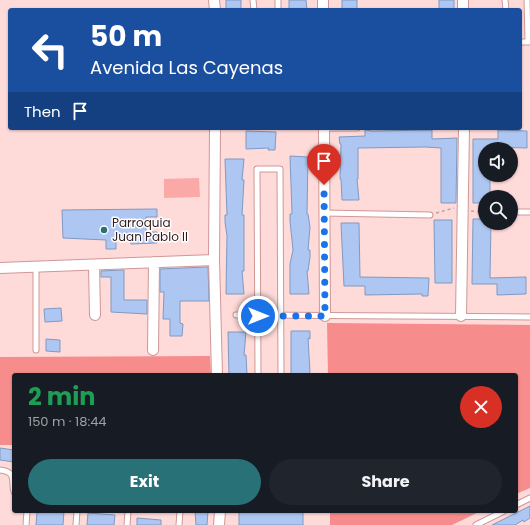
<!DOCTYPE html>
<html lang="en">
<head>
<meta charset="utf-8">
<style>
	body { margin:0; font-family:Poppins,sans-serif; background:#20242c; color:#f1f3f6; height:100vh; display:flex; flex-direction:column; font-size:15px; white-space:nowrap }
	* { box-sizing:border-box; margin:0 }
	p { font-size:13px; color:#9ea1a6 }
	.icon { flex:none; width:22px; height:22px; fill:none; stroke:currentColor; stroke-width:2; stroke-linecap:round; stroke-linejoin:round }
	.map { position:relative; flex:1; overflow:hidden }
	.sheet { position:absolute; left:12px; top:373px; width:506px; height:140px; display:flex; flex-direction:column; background:#171b24; border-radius:4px; box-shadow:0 1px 3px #0004 }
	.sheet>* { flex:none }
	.top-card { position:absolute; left:8px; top:8px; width:514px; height:122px; border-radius:4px; box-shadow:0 1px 3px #0004; background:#1a4fa0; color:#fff; overflow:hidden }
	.controls { position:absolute; left:478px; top:142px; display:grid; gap:8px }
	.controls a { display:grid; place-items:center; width:40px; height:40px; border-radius:50%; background:#171b24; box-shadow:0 1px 3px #0004; font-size:20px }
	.pin { position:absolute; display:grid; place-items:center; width:34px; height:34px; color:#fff; margin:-41px -17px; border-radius:50% 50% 50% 0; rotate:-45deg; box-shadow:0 0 4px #0007 }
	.pin .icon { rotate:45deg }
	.me { position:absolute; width:44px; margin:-22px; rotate:90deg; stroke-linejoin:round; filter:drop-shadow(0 0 3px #0008) }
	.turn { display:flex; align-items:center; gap:14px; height:84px; padding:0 16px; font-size:18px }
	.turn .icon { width:52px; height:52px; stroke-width:2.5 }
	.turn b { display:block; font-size:28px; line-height:34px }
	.then { display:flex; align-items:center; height:38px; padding:0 16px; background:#0003; gap:8px; font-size:15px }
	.round { display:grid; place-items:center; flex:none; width:42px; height:42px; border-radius:21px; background:#20242c }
	.summary { display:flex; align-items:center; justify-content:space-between; height:68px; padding:0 16px }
	h1 { font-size:24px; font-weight:700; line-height:30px; color:#1e9e55 }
	.cta { display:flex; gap:8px; margin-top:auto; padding:8px 16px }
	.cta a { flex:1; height:46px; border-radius:24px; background:#287277; color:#fff; font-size:16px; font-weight:700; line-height:46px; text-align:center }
	.cta a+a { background:#20242c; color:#f1f3f6 }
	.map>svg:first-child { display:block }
</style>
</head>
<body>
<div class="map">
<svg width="530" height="525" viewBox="0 0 530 525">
	<rect width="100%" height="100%" fill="#fedad9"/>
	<!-- green -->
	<path fill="#fba9a7" d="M199 178 200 197 164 198V179Z"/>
	<!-- forest -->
	<path fill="#f78c8c" d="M327 323 530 325V488L516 494V375H328Z
		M210 356 211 375H14V445H0V357Z
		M330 511H481L452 525H330Z"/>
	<!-- building -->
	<path fill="#adc7f2" stroke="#8199c2" d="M226 0H241V10H226Z
		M289 0H306L307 10H289Z
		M342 0H357V10H342Z
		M439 0H454V10H439Z
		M365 130 372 131 432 130V139L457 138 456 203H441V148L426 147 358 148V179H357L359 200H342L341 179H340L341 144H340L339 137 365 136Z
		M498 130 527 131V148L490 147V149H485V175H490V197H485V203H473V139H498Z
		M246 131 276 132 275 150H268L269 148 246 149Z
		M290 156 308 157 307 214H308L310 227 308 250H310V257L308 271H307L309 294H290V264L293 250 290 221V214H292Z
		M225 159H244L242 180H244L242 215H244V271H242L244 294H226L227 236 225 222V215H227Z
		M157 209V217H146V232H157V243L131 244 130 239H116V249H106V240L63 238 62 210Z
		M473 219H485V223H491L490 278 526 277V294L497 295V284H472Z
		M434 220H452V283H435Z
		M341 223H359L360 277 429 278 428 296H422V294L365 295V286H344Z
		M208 267 209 301H180V323L183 324 182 336H170V319H163L164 292H160V269Z
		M124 270V300H147V314L111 312V277H101V271Z
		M61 308 62 321 45 322 44 309Z
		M291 331H310V339L308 338 310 372 308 375H293L291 373Z
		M228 332H246L244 355H246L247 375H229Z
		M46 339 60 340V352L46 351Z
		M0 448 14 450V462L0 460Z
		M530 506V518L524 522 523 520 515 525H492Z
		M37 511H64L63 525H36Z
		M195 511H208L207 525H196Z
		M239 511H303V525H239Z
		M88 513 115 515 114 525H87Z
		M137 518 161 520V525H137Z"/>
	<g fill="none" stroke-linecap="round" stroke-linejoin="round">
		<!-- lane casing -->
		<g stroke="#cf9896" stroke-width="7">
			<path id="lane" d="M253 0 254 10
				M278 0V10
				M505 0 506 10
				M527 0 528 42
				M520 42H530
				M324 128H357
				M511 212H530
				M324 213 430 215
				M236 315 530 317
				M36 350V267
				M258 375 257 169H280L281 375
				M0 470C17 472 11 480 14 492
				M516 505 530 498
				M26 525 27 511
				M76 525 77 511
				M127 525 128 511
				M179 525 180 511
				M476 525 504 511"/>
		</g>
		<!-- street casing -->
		<g stroke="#cf9896" stroke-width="12">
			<path id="street" d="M214 0 215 10
				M323 0V10
				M463 0V10
				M215 128 214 260 217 375
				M324 128 325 316
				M94 265 95 315
				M0 268 214 260
				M461 316 464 128
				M153 350 154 262
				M219 525 220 511"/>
		</g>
		<!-- path -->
		<path stroke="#bfa09f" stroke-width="1.5" stroke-dasharray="3 3" stroke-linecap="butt" d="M471 211 485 212
			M436 213 454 208"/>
		<!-- lane -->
		<use href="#lane" stroke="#fff" stroke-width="5"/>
		<!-- street -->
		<use href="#street" stroke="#fff" stroke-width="10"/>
	</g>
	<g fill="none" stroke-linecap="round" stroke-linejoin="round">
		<!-- route -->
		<path stroke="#1a73e8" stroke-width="7" stroke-dasharray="0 12.6" d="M258 316H325L324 185"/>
	</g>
	<!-- markers -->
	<circle fill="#287277" stroke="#fff" stroke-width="1.5" cx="104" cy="230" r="4"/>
	<g text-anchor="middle" stroke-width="3" stroke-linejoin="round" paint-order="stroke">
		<!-- poi labels -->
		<g font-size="12" fill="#301b1b" stroke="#fff" text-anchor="start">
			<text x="112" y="227">Parroquia<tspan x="112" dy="14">Juan Pablo II</tspan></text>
		</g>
	</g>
</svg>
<div class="controls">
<a><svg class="icon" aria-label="sound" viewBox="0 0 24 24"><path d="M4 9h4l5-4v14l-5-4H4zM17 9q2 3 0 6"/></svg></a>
<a><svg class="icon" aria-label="search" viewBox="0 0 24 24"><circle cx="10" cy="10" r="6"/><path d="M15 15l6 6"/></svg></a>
</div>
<div class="pin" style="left:324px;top:185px;background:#d93025"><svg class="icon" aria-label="arrive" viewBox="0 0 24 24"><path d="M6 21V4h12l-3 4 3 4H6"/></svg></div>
<svg class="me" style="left:258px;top:316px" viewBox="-20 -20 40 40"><circle r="17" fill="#1a73e8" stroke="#fff" stroke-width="3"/><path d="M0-11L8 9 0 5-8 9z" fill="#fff"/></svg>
<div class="top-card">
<div class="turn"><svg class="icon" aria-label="left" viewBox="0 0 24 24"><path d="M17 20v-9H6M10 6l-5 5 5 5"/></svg><div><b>50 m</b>Avenida Las Cayenas</div></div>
<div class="then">Then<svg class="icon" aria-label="arrive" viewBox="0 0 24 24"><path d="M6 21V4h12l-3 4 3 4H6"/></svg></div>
</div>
<section class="sheet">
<div class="summary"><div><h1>2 min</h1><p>150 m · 18:44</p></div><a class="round" style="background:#d93025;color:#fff"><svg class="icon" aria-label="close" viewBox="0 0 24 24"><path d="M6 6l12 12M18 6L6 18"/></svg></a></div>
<div class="cta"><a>Exit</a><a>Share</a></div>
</section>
</div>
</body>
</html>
